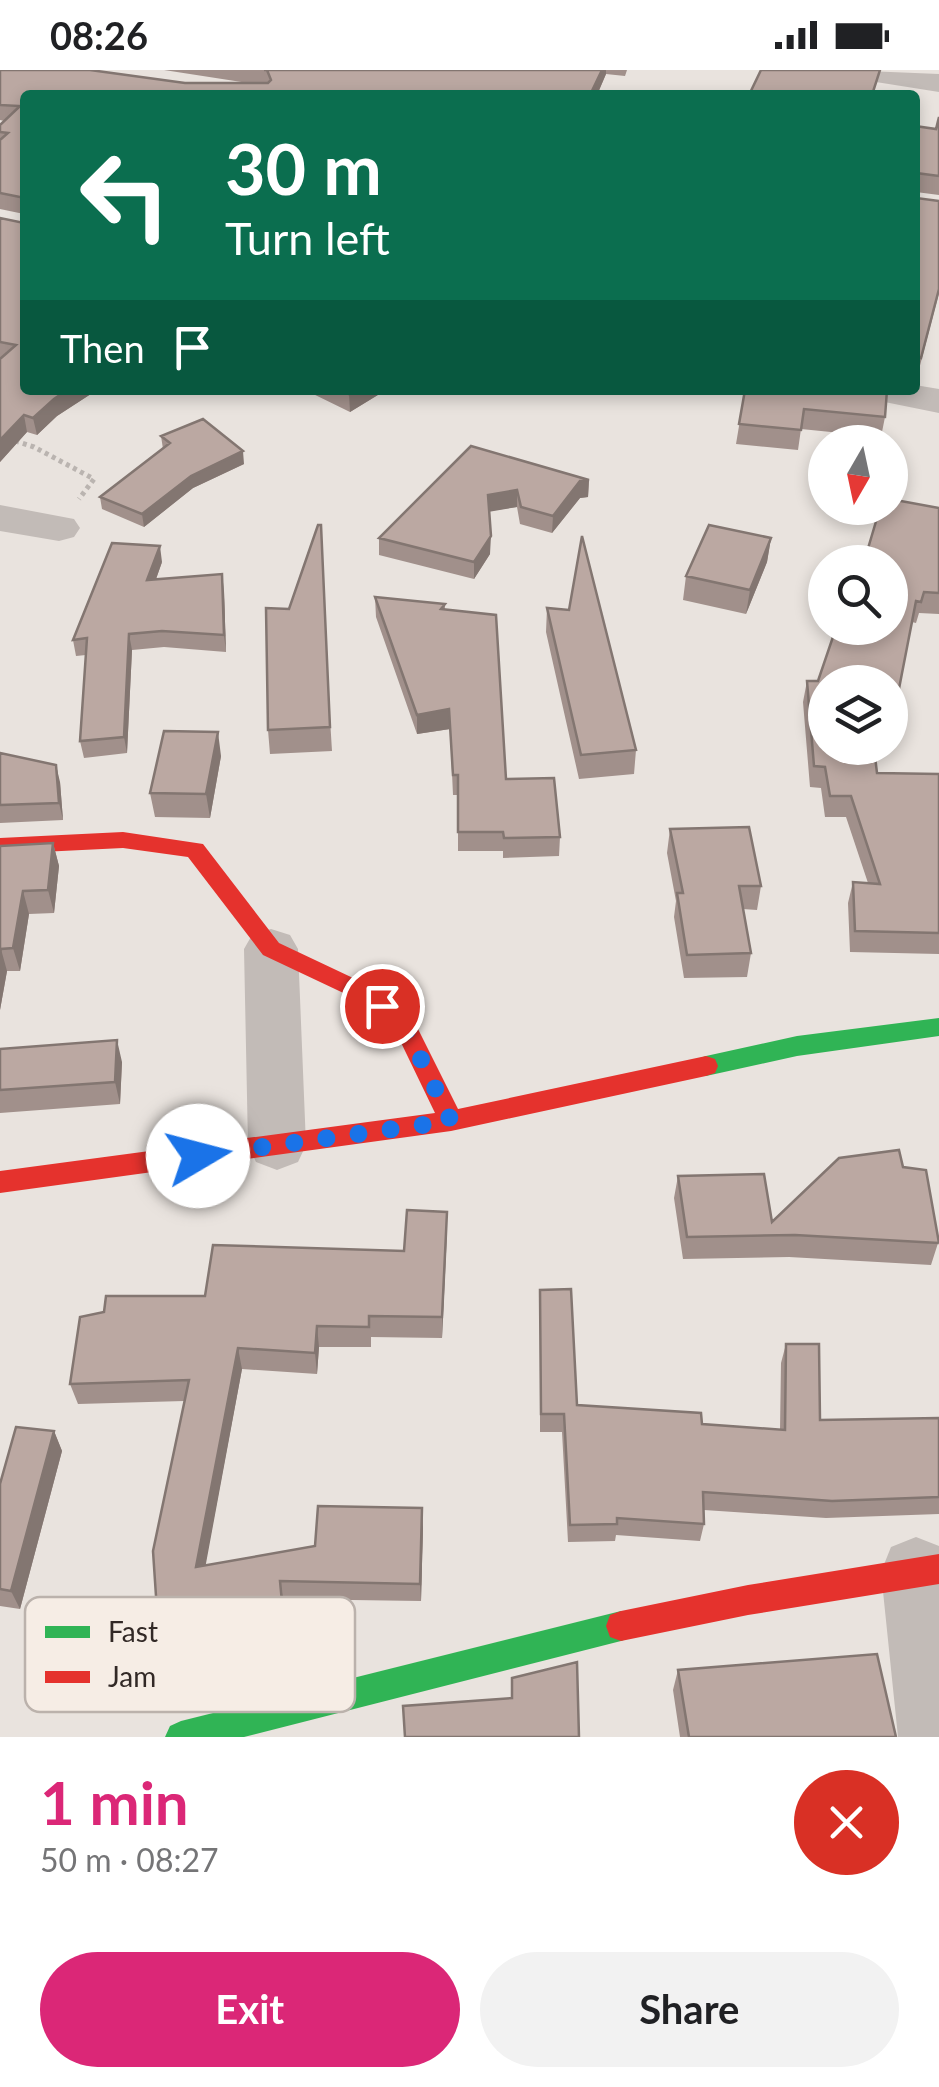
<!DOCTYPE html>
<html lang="en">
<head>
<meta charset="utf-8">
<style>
	body { margin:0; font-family:Lato,sans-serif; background:#f2f2f2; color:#202124; height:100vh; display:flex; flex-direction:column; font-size:38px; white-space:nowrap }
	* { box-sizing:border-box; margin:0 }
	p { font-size:32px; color:#757577 }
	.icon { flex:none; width:55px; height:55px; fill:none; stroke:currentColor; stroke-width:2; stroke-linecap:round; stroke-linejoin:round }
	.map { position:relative; height:1667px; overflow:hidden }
	.side { display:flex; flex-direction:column; background:#fff; flex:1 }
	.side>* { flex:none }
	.top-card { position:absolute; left:20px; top:20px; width:900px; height:305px; border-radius:10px; box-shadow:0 5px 15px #0003; background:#0b6e4f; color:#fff; overflow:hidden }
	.needle { width:65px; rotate:189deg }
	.controls { position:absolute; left:808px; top:355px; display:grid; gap:20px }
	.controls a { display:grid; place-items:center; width:100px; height:100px; border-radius:50%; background:#fff; box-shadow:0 5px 15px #0003; font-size:50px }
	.pin { position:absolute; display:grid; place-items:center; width:85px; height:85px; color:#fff; margin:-42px; border:5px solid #fff; border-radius:50%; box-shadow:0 2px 10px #0007 }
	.me { position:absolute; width:110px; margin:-55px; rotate:82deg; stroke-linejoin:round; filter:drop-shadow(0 0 8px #0008) }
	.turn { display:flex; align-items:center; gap:35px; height:210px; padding:0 40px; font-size:45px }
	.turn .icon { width:130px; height:130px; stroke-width:2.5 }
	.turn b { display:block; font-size:70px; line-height:85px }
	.then { display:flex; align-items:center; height:95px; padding:0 40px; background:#0003; gap:20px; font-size:38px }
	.round { display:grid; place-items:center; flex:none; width:105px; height:105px; border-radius:52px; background:#f2f2f2 }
	.head { display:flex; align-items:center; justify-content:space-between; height:170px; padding:0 40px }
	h1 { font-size:60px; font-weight:700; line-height:75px; color:#db2777 }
	.primary-button { display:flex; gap:20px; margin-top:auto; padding:20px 40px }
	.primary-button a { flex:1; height:115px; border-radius:60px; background:#db2777; color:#fff; font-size:40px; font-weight:700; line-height:115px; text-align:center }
	.primary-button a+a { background:#f2f2f2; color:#202124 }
	.status { display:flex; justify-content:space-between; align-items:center; height:70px; padding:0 50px; background:#fff; direction:ltr }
	.status svg { height:28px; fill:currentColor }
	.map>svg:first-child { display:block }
</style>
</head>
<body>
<div class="status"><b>08:26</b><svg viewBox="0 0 49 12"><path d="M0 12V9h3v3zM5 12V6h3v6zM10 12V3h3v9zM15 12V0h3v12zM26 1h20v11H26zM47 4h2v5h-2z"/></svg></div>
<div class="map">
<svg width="939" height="1667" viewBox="0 0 939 1667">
	<rect width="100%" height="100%" fill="#e9e3de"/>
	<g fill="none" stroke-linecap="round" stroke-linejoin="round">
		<!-- path -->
		<path stroke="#bab4b0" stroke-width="5" stroke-dasharray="4 4" stroke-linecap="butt" d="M0 366 34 377 94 409 79 429"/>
		<!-- street -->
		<path fill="#c2bbb7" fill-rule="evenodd" d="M842 0 939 4V22L857 9 846 6Z
			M915 315 939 319V343L865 328 860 320H915Z
			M0 435 74 449 80 458 74 467 59 471 0 461Z
			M271 859 290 865 298 879 306 1075 298 1092 277 1100 256 1092 248 1075 244 879 252 865Z
			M916 1467 939 1476V1667H898L881 1502 891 1477Z"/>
		<!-- fast -->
		<path fill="#30b455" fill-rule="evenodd" d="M939 948V966L797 986 706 1006 697 1003 694 996 697 989 706 986 797 966Z
			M621 1541 632 1545 636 1556 632 1567 621 1571 244 1667H165L170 1656 181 1651Z"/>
		<!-- jam -->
		<path fill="#e5322d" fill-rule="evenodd" d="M123 762 203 774 279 873 370 916 410 943 458 1039 706 986 715 989 718 996 715 1003 706 1006 451 1061 0 1123V1101L435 1043 393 956 354 928 263 885 188 787 123 778 0 784V768Z
			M939 1484V1514L748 1545 621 1571 610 1567 606 1556 610 1545 621 1541 748 1515Z"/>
	</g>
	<!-- wall -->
	<path fill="#a1908b" d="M0 0 185 13H248L164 0H627L625 6 606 4 597 25H25V320H97L57 346 37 365 27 362 0 392V148L24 153V144L0 139V55L4 51 0 50Z
		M939 47V125L916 122V128L939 223 917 307H915V56L936 59Z
		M305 320H386L350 342Z
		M745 320 885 347 881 367 801 359 798 380 736 374Z
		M161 366 244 394 193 418 144 457 102 439 100 427 163 379Z
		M471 376 589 410 588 427 580 428 552 463 520 454 517 437 489 441 490 484 474 509 379 485V468Z
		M939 438V544L919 543 916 553 912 552 892 650H890V612H825L877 703 939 704V884L850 882 848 833 853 812 868 813 846 747H825L821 718 810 717 803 632 807 611H818Z
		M318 455 332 681 270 684 268 660 289 539Z
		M771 468 767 492 746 544 683 530 686 506Z
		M162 492 156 509 224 521 226 582 164 577 132 580 127 683 84 688 80 671 86 585 76 586 73 570Z
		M375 527 445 534V539L506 709 560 767 559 786 503 788V781H458V725H453L450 659 417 664 376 547Z
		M547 538 636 680 634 704 579 709 546 562Z
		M0 683 60 712 63 750 0 753Z
		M221 686 210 748 155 747 150 723Z
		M670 759 761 816 757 840 743 839 751 883 747 907 684 908 674 847 676 831 667 783Z
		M53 773 59 796 54 843 29 844 20 901H7L0 940V776Z
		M0 979 122 992 120 1034 0 1043Z
		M903 1097 939 1170 931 1195 789 1187 683 1189 674 1128 678 1106 772 1152Z
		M447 1142 442 1268 371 1267V1277H319L317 1304 242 1299 205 1495 423 1457 421 1531 283 1529 289 1581 166 1602 160 1586 184 1331 78 1334 70 1314 205 1226 404 1181Z
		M540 1220 577 1335 702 1354 780 1360 781 1293 786 1274 820 1350 939 1348V1444L826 1448 704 1440V1454L700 1471 616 1465 615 1471 568 1472 562 1362H540Z
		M54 1361 62 1381 20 1539 0 1536V1414Z
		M678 1600 896 1667H680L673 1620Z"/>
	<!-- shaded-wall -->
	<path fill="#837671" d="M602 0H606V4L597 25H590Z
		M67 320H97L57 346 37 365 33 348 54 329Z
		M356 320H386L350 342 349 324Z
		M24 345 27 362 0 392V370Z
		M243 381 244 394 193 418 144 457 142 444 191 406Z
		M589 410 588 427 580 428 552 463 553 446 580 411Z
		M517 420V437L488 442V425Z
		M491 466 490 484 474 509V492Z
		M771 468 767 492 746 544 750 520Z
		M160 476 162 492 150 526 147 510Z
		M222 504 224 521 226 582 224 565Z
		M129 564 132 580 127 683 124 667Z
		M449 639 450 659 417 664V645Z
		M218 662 221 686 210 748 206 724Z
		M56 695 60 712 63 750 59 733Z
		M53 773 59 796 54 843 48 820Z
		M23 821 29 844 20 901 13 878Z
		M1 879 7 901 0 940V882Z
		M117 970 122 992 120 1034 115 1012Z
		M447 1142V1163L442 1268V1247Z
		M317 1256 319 1277 317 1304 315 1283Z
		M238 1278 242 1299 202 1515 196 1497Z
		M54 1361 62 1381 20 1539 11 1521Z
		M422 1438 423 1457 421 1531 420 1514Z
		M280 1511 283 1529 289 1581 285 1564Z"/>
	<!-- building -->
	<path fill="#bba8a2" stroke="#837671" stroke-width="2.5" d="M0 0H90L185 13H268L271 10 267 0H264H602L590 25 565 23 563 25H25V320H67L54 329 33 348 24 345 0 370V289L16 275 0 272V148L24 153 25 128 0 123V70L8 63 0 62V55L20 36 0 35Z
		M761 0H880L872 25H749Z
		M939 47V106L916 103V128L939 131V219L921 288 915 287V56L936 59Z
		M340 320H356L349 324Z
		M745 320H887L885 347 804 339 801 360 739 354Z
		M203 349 243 381 191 406 142 444 100 427 170 373 161 366Z
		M471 376 589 410 580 411 553 446 521 437 517 420 488 425 491 466 474 492 379 468Z
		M890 429 939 438V523L924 522 921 532 916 531 897 629H890V612H825V678H874L877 703 939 704V863L855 861 853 812 880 814 851 726H830L825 697 814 696 807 611H818L836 558H890V492H864L880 438H890Z
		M318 455H321L330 657 268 660 266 538 289 539Z
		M709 455 771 468 750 520 686 506Z
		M582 466 636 680 581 685 547 538 569 540Z
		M112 473 160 476 147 510 222 504 224 565 162 561 129 564 124 667 80 671 87 568 73 570Z
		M375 527 445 534 441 539 496 545 506 709 554 708 560 767 504 768 503 762H458V705H453L449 639 417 645Z
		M164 661 218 662 206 724 150 723Z
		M0 683 56 695 59 733 0 735Z
		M749 757 761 816H739L751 883 687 885 677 823H683L670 759Z
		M53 773 48 820 23 821 13 878 1 879 0 882V776Z
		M117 970 115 1012 0 1020V979Z
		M899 1080 903 1097 926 1100 939 1173 795 1165 687 1167 678 1106 764 1104 772 1152 839 1088Z
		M407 1140 447 1142 442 1247 369 1246V1257L317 1256 315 1283 238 1278 196 1497 315 1476 318 1436 422 1438 420 1514 280 1511 285 1564 160 1586 153 1481 189 1310 70 1314 80 1247 104 1242 106 1226H205L213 1175 404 1181Z
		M571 1219 577 1335 701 1343 702 1354 785 1360 786 1274H819L820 1350 939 1348V1427L832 1431 703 1422 704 1454 617 1448V1454L570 1455 564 1344H541L540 1220Z
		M16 1357 54 1361 11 1521 0 1519V1414Z
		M877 1584 896 1667H689L678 1600Z
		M577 1592 579 1667H405L403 1636 512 1628V1608Z"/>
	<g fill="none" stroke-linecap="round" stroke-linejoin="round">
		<!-- route -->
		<path stroke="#1a73e8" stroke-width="18" stroke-dasharray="0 32.4" d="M198 1086 451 1051 402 950 382 936"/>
	</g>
	<!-- legend -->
	<rect x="25" y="1527" width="330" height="115" rx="15" fill="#f6ede5" stroke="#bbb2ac" stroke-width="2.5"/>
	<rect x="45" y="1556" width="45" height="12" fill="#30b455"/>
	<rect x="45" y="1601" width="45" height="12" fill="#e5322d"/>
	<g font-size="28" fill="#322926">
		<text x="108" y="1572">Fast</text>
		<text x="108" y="1617">Jam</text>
	</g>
</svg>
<div class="controls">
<a><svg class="needle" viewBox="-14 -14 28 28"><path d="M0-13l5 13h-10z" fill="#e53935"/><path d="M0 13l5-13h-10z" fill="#757577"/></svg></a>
<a><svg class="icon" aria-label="search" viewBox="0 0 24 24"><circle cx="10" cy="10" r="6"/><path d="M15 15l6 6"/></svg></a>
<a><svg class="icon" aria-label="layers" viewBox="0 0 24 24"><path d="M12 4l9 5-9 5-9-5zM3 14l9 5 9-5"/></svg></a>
</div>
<div class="pin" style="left:382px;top:936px;background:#d93025"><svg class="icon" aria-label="arrive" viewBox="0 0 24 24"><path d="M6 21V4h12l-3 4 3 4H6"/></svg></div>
<svg class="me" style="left:198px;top:1086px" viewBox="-20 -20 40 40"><circle r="19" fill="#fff"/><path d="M0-13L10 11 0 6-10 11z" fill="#1a73e8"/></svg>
<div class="top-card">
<div class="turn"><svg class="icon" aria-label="left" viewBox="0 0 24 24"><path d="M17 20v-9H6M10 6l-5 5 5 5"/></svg><div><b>30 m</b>Turn left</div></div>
<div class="then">Then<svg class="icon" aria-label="arrive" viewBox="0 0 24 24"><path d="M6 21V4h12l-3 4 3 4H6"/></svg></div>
</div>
</div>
<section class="side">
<div class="head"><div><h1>1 min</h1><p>50 m · 08:27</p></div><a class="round" style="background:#d93025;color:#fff"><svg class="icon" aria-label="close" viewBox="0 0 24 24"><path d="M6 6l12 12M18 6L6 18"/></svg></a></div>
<div class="primary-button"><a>Exit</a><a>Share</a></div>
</section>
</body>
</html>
